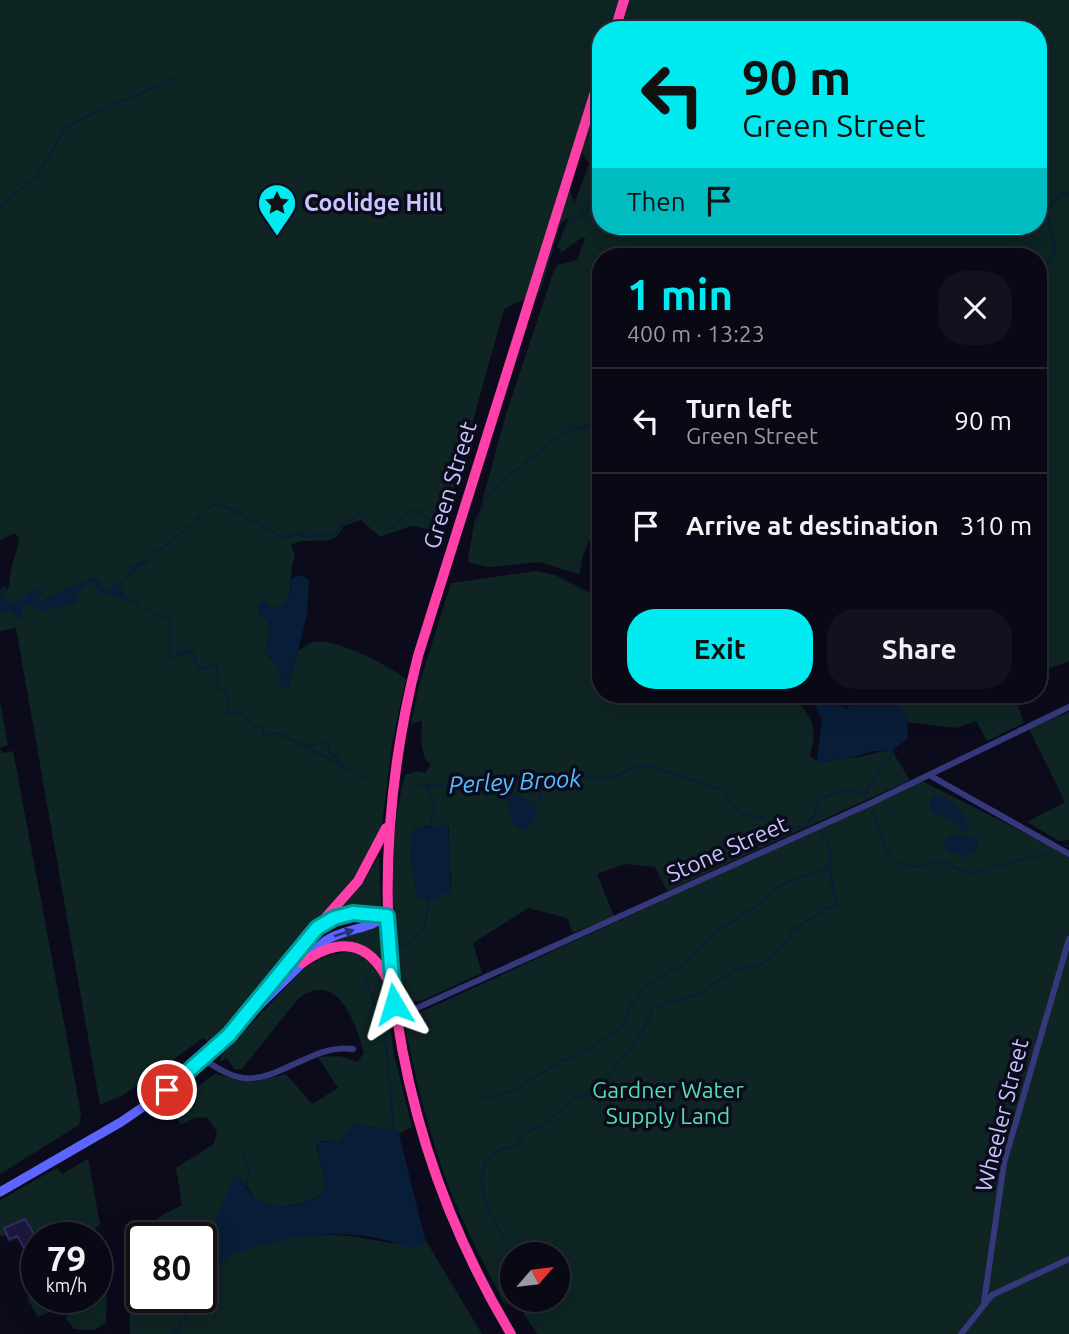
<!DOCTYPE html>
<html lang="en">
<head>
<meta charset="utf-8">
<style>
	body { margin:0; font-family:Ubuntu,sans-serif; background:#12111e; color:#f1f3f6; height:100vh; display:flex; flex-direction:column; font-size:26px; white-space:nowrap }
	* { box-sizing:border-box; margin:0 }
	p { font-size:23px; color:#999aa0 }
	.icon { flex:none; width:38px; height:38px; fill:none; stroke:currentColor; stroke-width:2; stroke-linecap:round; stroke-linejoin:round }
	.map { position:relative; flex:1; overflow:hidden }
	.drawer { position:absolute; left:592px; top:248px; width:455px; height:455px; display:flex; flex-direction:column; background:#090815; border-radius:28px; box-shadow:0 7px 28px #0002,0 0 0 2px #292934 }
	.drawer>* { flex:none }
	.banner { position:absolute; left:592px; top:21px; width:455px; height:214px; border-radius:28px; box-shadow:0 7px 28px #0002,0 0 0 2px #292934; background:#00ebf0; color:#111; overflow:hidden }
	.needle { width:46px; rotate:62deg }
	.fabs { position:absolute; left:500px; top:1242px; display:grid; gap:14px }
	.fabs a { display:grid; place-items:center; width:70px; height:70px; border-radius:50%; background:#090815; box-shadow:0 7px 28px #0002,0 0 0 2px #292934; font-size:35px }
	.speed { position:absolute; left:21px; top:1222px; display:flex; gap:14px; font-size:35px; font-weight:700; text-align:center }
	.speed>* { display:grid; place-content:center; width:91px; height:91px; border-radius:50%; background:#090815; box-shadow:0 7px 28px #0002,0 0 0 2px #292934; line-height:1 }
	.speed small { font-size:18px; font-weight:400 }
	.speed .limit { border:4px solid #111; border-radius:10px; background:#fff; color:#111 }
	.pin { position:absolute; display:grid; place-items:center; width:60px; height:60px; color:#fff; margin:-30px; border:4px solid #fff; border-radius:50%; box-shadow:0 2px 7px #0007 }
	.me { position:absolute; width:77px; margin:-38px; rotate:353deg; stroke-linejoin:round; filter:drop-shadow(0 0 5px #0008) }
	.turn { display:flex; align-items:center; gap:24px; height:147px; padding:0 35px; font-size:32px }
	.turn .icon { width:91px; height:91px; stroke-width:2.5 }
	.turn b { display:block; font-size:49px; line-height:60px }
	.then { display:flex; align-items:center; height:66px; padding:0 35px; background:#0003; gap:14px; font-size:26px }
	.round { display:grid; place-items:center; flex:none; width:74px; height:74px; border-radius:28px; background:#12111e }
	.overview { display:flex; align-items:center; justify-content:space-between; height:119px; padding:0 35px }
	h1 { font-size:42px; font-weight:600; line-height:52px; color:#00ebf0 }
	.cta { display:flex; gap:14px; margin-top:auto; padding:14px 35px }
	.cta a { flex:1; height:80px; border-radius:28px; background:#00ebf0; color:#111; font-size:28px; font-weight:600; line-height:80px; text-align:center }
	.cta a+a { background:#12111e; color:#f1f3f6 }
	ul { padding:0; list-style:none }
	li { display:flex; align-items:center; gap:21px; height:105px; padding:0 35px; border-top:2px solid #292934 }
	li div { flex:1 }
	li b { display:block; font-size:26px }
	li em { font-style:normal }
	.map>svg:first-child { display:block }
</style>
</head>
<body>
<div class="map">
<svg width="1069" height="1334" viewBox="0 0 1069 1334">
	<rect width="100%" height="100%" fill="#0c0b1c"/>
	<!-- green -->
	<path fill="#0e2523" fill-rule="evenodd" d="M0 0H1069V661L1038 673V257H600V543L599 545 590 539 582 559 580 573 577 574 540 562 489 567 469 563 468 559 475 519 478 516 506 414 554 270 558 265 577 260 585 239 583 237 560 253 561 249 557 247 569 217 561 223 540 292 504 309 451 500 445 515 443 528 435 530 411 526 380 537 361 520 343 526C335 551 309 534 291 545L295 555C289 571 293 587 285 604L273 609 267 602 259 604 258 614 268 620C270 633 269 641 263 652 275 661 282 670 281 685L288 689 298 651C302 648 308 644 313 642 335 637 388 665 406 679L392 744 382 825 367 862 263 987 210 1043 203 1038 125 1094 100 1105 16 628 0 631V611L13 603H0V590L10 587C8 571 17 555 19 539L15 533 0 540ZM600 30H1038V226H600ZM578 147 589 164 574 204 567 179Z
		M536 571 555 575 600 598V695H789C813 716 818 724 810 756L822 764C832 758 840 760 851 758 866 757 874 751 892 751L910 780 667 891 655 867 625 864 597 874 614 916 573 933 567 918 528 908 473 943 482 973 421 1001 412 1002 401 994C391 928 387 840 405 775L419 771 425 773 431 765C419 754 421 736 422 721L411 724 420 682 451 583ZM425 826 449 828 448 851 452 885Z
		M896 695H1020L1016 701 1024 723 987 741 976 721 956 728 907 722Z
		M0 701 8 745 0 748 2 753 13 751 81 1114 79 1125 0 1174Z
		M1069 712V840L1059 841 1027 822 1065 802 1029 729Z
		M922 781 1069 855V1334H537L519 1306 504 1303C482 1260 459 1217 443 1171 427 1125 416 1079 406 1031L405 1024 410 1017ZM513 1255H558V1300H513Z
		M379 855 381 907 334 915 365 880Z
		M378 927H381L383 958 381 959 361 945 326 944 354 932Z
		M350 951 361 953 382 973 394 1054 412 1127 399 1134C385 1124 372 1131 357 1123L338 1142 323 1141 316 1145 326 1186 324 1192C300 1210 260 1215 245 1183L209 1242 219 1261C256 1239 311 1231 355 1237 379 1240 401 1247 424 1244L425 1239 482 1334H130C130 1301 122 1245 153 1222 161 1215 172 1210 182 1205L176 1168 214 1144 217 1132 208 1118 196 1117 181 1125 169 1108 215 1074 253 1082 286 1074 312 1104 338 1088 318 1057 340 1056 358 1062 364 1052C355 1022 337 968 298 999L242 1069H235L226 1058 221 1062V1056L303 969 326 956ZM142 1237H201V1297H142Z
		M88 1159 100 1224 86 1237 37 1239 25 1219 4 1228 9 1239 17 1236 16 1239 9 1243 6 1236H0V1200L55 1169 58 1168 62 1174Z
		M96 1261 108 1268 106 1323 94 1330 74 1329 66 1318 70 1313 64 1305 38 1317 27 1298 37 1293V1297H96Z"/>
	<!-- water -->
	<path fill="#081d37" d="M159 550 150 556 149 562C136 567 127 575 120 587L124 591 122 595 138 603 142 610C150 608 151 610 157 614 161 617 169 618 171 623 172 628 171 651 171 656L188 648 194 653 198 666 203 669 198 670 190 652 170 659C168 655 168 628 170 625L167 620 155 616 149 610 144 612 134 603 105 593 101 594 91 581 75 593 80 598C72 610 53 605 41 613L33 605 22 606 23 619 14 617 11 611 0 613V596L10 597 8 599 5 598 3 602 14 603 24 598 29 592 39 588 41 594 35 599 43 601 49 594 52 598 64 589 97 576V580L103 584H99V588L110 591 112 585 116 586 118 581 121 583 133 566 149 559V555Z
		M299 575 307 578 309 582 307 615 288 690 281 685C282 670 275 661 263 652 269 641 270 633 268 620L258 614 259 604 264 600 273 608C289 607 289 591 292 578Z
		M859 695H896L907 722 908 738 892 751H872L851 758 830 760 822 764 817 762 822 719 815 707 817 702 832 700 846 709Z
		M510 791C524 798 533 799 537 816L526 830C507 829 507 805 510 791Z
		M932 796C949 795 968 814 968 831L963 832 953 820 931 812 929 804Z
		M448 825 451 890 436 899H417L410 859 413 829Z
		M951 835 978 838V849L966 856 949 853 944 845Z
		M357 1123C372 1131 385 1124 399 1134L425 1239 424 1244 414 1249C406 1247 400 1244 393 1242 336 1225 270 1238 219 1261L208 1239 234 1176 240 1177C244 1183 247 1191 253 1195 276 1212 302 1209 324 1192L326 1186 316 1142H338L353 1124Z"/>
	<g fill="none" stroke-linecap="round" stroke-linejoin="round">
		<!-- stream -->
		<path stroke="#081d37" stroke-width="2" d="M727 30 731 24
			M0 208 38 174 65 129 85 117 178 77
			M571 221 585 213 599 192 597 180 600 165
			M1038 273 1043 270 1056 249C1050 221 1036 206 1069 192
			M476 522 487 495 527 461 568 430 600 423
			M391 529 400 518 414 510 421 512 433 524 441 518H448
			M299 534 306 537 313 535
			M157 551C173 544 197 517 213 505L224 506 287 539C298 532 306 528 317 536L336 534 340 525 353 519 355 514H363L370 519
			M0 592 4 587
			M0 595 7 589
			M200 670 214 665 217 667 218 686 227 694 229 715 239 711 253 725 262 726 263 735 279 733 370 780
			M303 746 328 743 330 754 337 756 341 766
			M453 783 461 774
			M413 786 452 785 475 789 519 777 611 778 634 767 651 766 721 789 740 814 766 818 776 828 804 827 814 817 817 803C833 792 851 783 867 798
			M494 786 502 788 503 796 507 800
			M428 787 435 807 429 828
			M866 793 878 772 889 761 891 751
			M532 804 540 798 545 779
			M872 811C889 857 888 877 943 861L969 874 1052 852
			M1066 845 1069 846
			M397 950C423 934 427 931 428 900
			M372 968 365 978 385 1032 394 1133
			M476 1098H489L518 1088 561 1061 592 1048 622 1026 631 1005 642 991 654 981 687 962 712 935 752 909 783 884 825 869C837 857 826 841 819 829
			M244 1157 249 1172 246 1186
			M505 1240C486 1209 459 1154 517 1145L525 1133 543 1125 574 1099 601 1091C613 1062 644 1040 652 1008L699 993 735 970 761 965 782 948 793 930 827 908 836 906 829 865
			M201 1290 222 1259
			M175 1334 197 1297"/>
	</g>
	<!-- building -->
	<path fill="#1c173d" stroke="#312969" stroke-width="2" d="M25 1219 37 1239V1252L29 1256 17 1236 9 1239 4 1228Z"/>
	<g fill="none" stroke-linecap="round" stroke-linejoin="round">
		<!-- street -->
		<path stroke="#35387b" stroke-width="6" d="M929 775 1069 854
			M397 1017 871 803 1069 707
			M204 1060C216 1067 229 1076 243 1078 280 1082 314 1043 353 1049
			M984 1302 1004 1163 1069 939
			M961 1334 992 1295 1069 1259"/>
		<!-- secondary -->
		<path stroke="#5c65ff" stroke-width="9" d="M261 997C286 966 310 918 354 913 365 911 376 915 387 916
			M0 1192 121 1122 168 1090 221 1043 325 941C345 928 368 930 387 916"/>
		<!-- highway -->
		<path stroke="#ff40aa" stroke-width="10" d="M615 30 624 0
			M311 934 358 881 386 828
			M302 963C338 937 368 940 388 980
			M511 1334C386 1125 358 891 418 656L600 76"/>
	</g>
	<!-- one-way arrows -->
	<defs><path id="oneway-solid" d="M-6-.8H1V-3.2L6.5 0L1 3.2V.8H-6Z" transform="scale(1.75)"/></defs>
	<use fill="#2c2f77" href="#oneway-solid" transform="translate(344 933) rotate(-18)"/>
	<g fill="none" stroke-linecap="round" stroke-linejoin="round">
		<!-- route casing -->
		<g stroke="#00999c" stroke-width="18">
			<path id="route" d="M167 1090 229 1035 317 928 334 918 353 913 387 916 394 1004"/>
		</g>
		<!-- route -->
		<use href="#route" stroke="#00ebf0" stroke-width="12"/>
	</g>
	<!-- icons -->
	<defs>
		<g id="sight-pin" transform="scale(2.0125)"><path d="M0 17L-7.5 6A9.5 9.5 0 1 1 7.5 6Z" fill="#00ebf0" stroke="#0c0b1c"/><path d="M0-6L1.8-2.2L6-1.7L2.9 1.2L3.7 5.4L0 3.3L-3.7 5.4L-2.9 1.2L-6-1.7L-1.8-2.2Z" fill="#111"/></g>
	</defs>
	<g fill-rule="evenodd">
		<use href="#sight-pin" x="277" y="203"/>
	</g>
	<g text-anchor="middle" stroke-width="7" stroke-linejoin="round" paint-order="stroke">
		<!-- poi labels -->
		<g font-size="23" font-weight="bold" fill="#c8c5ff" stroke="#0c0b1c" text-anchor="start">
			<text x="304" y="211">Coolidge Hill</text>
		</g>
		<!-- street labels -->
		<g font-size="23" fill="#c8c5ff" stroke="#0c0b1c">
			<text transform="translate(450 485) rotate(-73)" y="8">Green Street</text>
			<text transform="translate(727 849) rotate(-24)" y="8">Stone Street</text>
			<text transform="translate(1002 1115) rotate(-76)" y="8">Wheeler Street</text>
		</g>
		<!-- park labels -->
		<g font-size="23" fill="#53deb0" stroke="#0c0b1c">
			<text x="668" y="1098">Gardner Water<tspan x="668" dy="26">Supply Land</tspan></text>
		</g>
		<!-- water labels -->
		<g font-size="24" font-style="italic" fill="#53bdff" stroke="#0c0b1c">
			<text transform="translate(515 782) rotate(-3)" y="8">Perley Brook</text>
		</g>
	</g>
</svg>
<div class="fabs">
<a><svg class="needle" viewBox="-14 -14 28 28"><path d="M0-13l5 13h-10z" fill="#e53935"/><path d="M0 13l5-13h-10z" fill="#999aa0"/></svg></a>
</div>
<div class="speed"><div>79<small>km/h</small></div><div class="limit">80</div></div>
<div class="pin" style="left:167px;top:1090px;background:#d93025"><svg class="icon" aria-label="arrive" viewBox="0 0 24 24"><path d="M6 21V4h12l-3 4 3 4H6"/></svg></div>
<svg class="me" style="left:394px;top:1004px" viewBox="-20 -20 40 40"><path d="M0-17L14 15 0 8-14 15z" fill="#00ebf0" stroke="#fff" stroke-width="4"/></svg>
<div class="banner">
<div class="turn"><svg class="icon" aria-label="left" viewBox="0 0 24 24"><path d="M17 20v-9H6M10 6l-5 5 5 5"/></svg><div><b>90 m</b>Green Street</div></div>
<div class="then">Then<svg class="icon" aria-label="arrive" viewBox="0 0 24 24"><path d="M6 21V4h12l-3 4 3 4H6"/></svg></div>
</div>
<section class="drawer">
<div class="overview"><div><h1>1 min</h1><p>400 m · 13:23</p></div><a class="round"><svg class="icon" aria-label="close" viewBox="0 0 24 24"><path d="M6 6l12 12M18 6L6 18"/></svg></a></div>
<ul>
<li><svg class="icon" aria-label="left" viewBox="0 0 24 24"><path d="M17 20v-9H6M10 6l-5 5 5 5"/></svg><div><b>Turn left</b><p>Green Street</p></div><em>90 m</em></li>
<li><svg class="icon" aria-label="arrive" viewBox="0 0 24 24"><path d="M6 21V4h12l-3 4 3 4H6"/></svg><div><b>Arrive at destination</b></div><em>310 m</em></li>
</ul>
<div class="cta"><a>Exit</a><a>Share</a></div>
</section>
</div>
</body>
</html>
